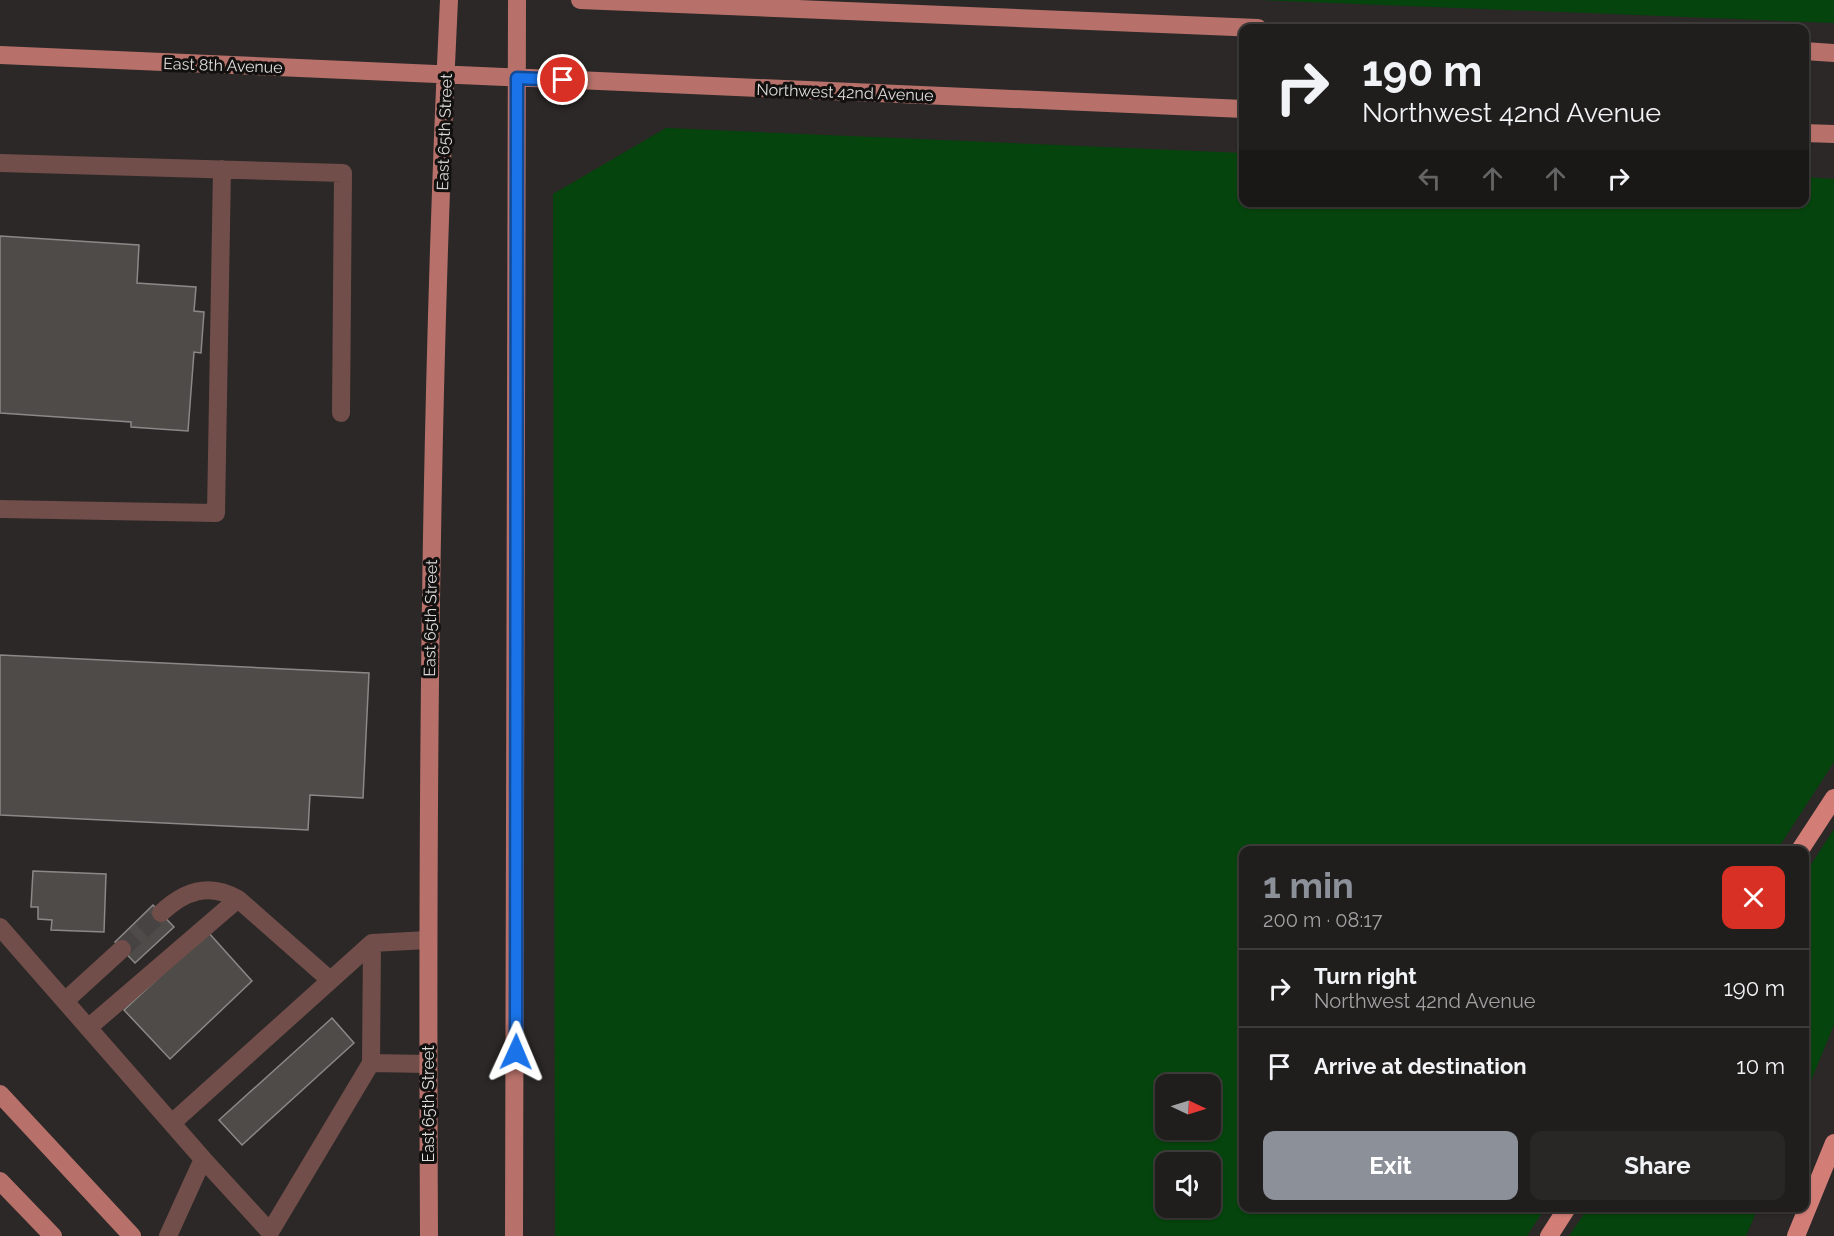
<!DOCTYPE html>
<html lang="en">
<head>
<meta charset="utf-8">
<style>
	body { margin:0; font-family:Raleway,sans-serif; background:#282726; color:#f1f3f6; height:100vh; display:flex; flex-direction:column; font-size:22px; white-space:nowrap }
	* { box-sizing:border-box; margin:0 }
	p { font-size:20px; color:#a2a2a4 }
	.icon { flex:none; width:33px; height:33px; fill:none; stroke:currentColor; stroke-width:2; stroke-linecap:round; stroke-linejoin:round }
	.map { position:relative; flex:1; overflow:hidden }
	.sheet { position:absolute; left:1239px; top:846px; width:570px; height:366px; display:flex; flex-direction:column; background:#201e1d; border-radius:12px; box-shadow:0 2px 4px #0004,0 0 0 2px #3d3c3b }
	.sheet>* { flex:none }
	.top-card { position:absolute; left:1239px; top:24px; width:570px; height:183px; border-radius:12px; box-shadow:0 2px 4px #0004,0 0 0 2px #3d3c3b; background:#201e1d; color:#f1f3f6; overflow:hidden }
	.needle { width:39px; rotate:94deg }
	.fabs { position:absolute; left:1155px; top:1074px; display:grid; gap:12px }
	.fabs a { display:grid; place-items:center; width:66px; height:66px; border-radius:12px; background:#201e1d; box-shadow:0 2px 4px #0004,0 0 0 2px #3d3c3b; font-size:30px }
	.pin { position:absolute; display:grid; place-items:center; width:51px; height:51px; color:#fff; margin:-26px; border:3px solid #fff; border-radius:50%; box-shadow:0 2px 6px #0007 }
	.me { position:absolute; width:66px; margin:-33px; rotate:1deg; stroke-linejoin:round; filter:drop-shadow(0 0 4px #0008) }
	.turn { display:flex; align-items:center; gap:21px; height:126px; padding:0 24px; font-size:27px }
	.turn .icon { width:78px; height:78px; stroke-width:2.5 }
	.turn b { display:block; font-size:42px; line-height:51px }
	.lanes { display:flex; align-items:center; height:57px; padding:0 24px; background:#0003; justify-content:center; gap:30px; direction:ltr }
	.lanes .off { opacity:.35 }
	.round { display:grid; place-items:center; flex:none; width:63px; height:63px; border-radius:12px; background:#282726 }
	.headline { display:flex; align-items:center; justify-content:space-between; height:102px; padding:0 24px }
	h1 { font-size:36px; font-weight:700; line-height:45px; color:#8c9099 }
	.primary-button { display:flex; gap:12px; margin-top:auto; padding:12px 24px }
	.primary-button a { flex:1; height:69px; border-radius:12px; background:#8c9099; color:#fff; font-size:24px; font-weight:700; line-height:69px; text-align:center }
	.primary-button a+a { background:#282726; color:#f1f3f6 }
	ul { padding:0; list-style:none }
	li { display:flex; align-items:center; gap:18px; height:78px; padding:0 24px; border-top:2px solid #3d3c3b }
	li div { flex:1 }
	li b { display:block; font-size:22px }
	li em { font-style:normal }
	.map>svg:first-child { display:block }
</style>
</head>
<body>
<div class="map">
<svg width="1834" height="1236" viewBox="0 0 1834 1236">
	<rect width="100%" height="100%" fill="#2b2827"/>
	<!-- green -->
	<path fill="#05440c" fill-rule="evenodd" d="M1260 0H1834V23Z
		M666 128 1243 153 1244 202H1804L1805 177 1834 179V762L1777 850H1244V1208H1545L1527 1236H555L553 194ZM1210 1084V1130H1166V1084ZM1210 1162V1208H1166V1162Z
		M1834 829V1025L1805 1095V874Z
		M1588 1208H1758L1746 1236H1569Z"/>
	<!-- building -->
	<path fill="#4e4b49" stroke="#8c8887" stroke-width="1.5" d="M0 236 139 245 137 283 196 287 194 311 204 312 201 353 194 352 188 431 131 427V422L0 413Z
		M0 655 369 673 363 798 310 795 308 830 0 815Z
		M33 871 106 874 104 932 51 930 52 920 38 919V907H31Z
		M153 905 174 927 135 963 115 942Z
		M208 932 252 981 170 1059 124 1010Z
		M332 1018 354 1043 242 1145 219 1120Z"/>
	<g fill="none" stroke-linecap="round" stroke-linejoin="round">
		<!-- minor-tunnel -->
		<path stroke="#464342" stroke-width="18" stroke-dasharray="18 9" stroke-linecap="butt" d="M122 949 161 913"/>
		<!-- minor -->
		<path stroke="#714e4a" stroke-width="18" d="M0 163 343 173 341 413
			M0 509 216 513 222 169
			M161 913C184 891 209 882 238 899L330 980
			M0 927 203 1159 168 1236
			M65 1001 122 949
			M88 1028 238 899
			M371 1063 428 1064
			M172 1123 372 943
			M203 1159 270 1232 371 1063 372 943 427 940"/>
		<!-- major -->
		<path stroke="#b7716a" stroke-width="18" d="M580 0 1258 28
			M1804 51 1834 53
			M0 55 1244 109
			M1804 133 1834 134
			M0 1094 132 1236
			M0 1181 53 1236
			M429 1236C427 824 429 412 449 0
			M514 1236 517 0"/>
		<!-- highway -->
		<path stroke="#d27e77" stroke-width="18" d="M1800 850 1834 798
			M1549 1236 1567 1208
			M1796 1236 1834 1143"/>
	</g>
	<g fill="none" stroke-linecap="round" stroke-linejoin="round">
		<!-- route casing -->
		<g stroke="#114b97" stroke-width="15">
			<path id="route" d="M516 1052 517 78 563 80"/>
		</g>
		<!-- route -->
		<use href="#route" stroke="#1a73e8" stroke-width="10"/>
	</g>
	<g text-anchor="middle" stroke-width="6" stroke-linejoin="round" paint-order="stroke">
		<!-- street labels -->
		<g font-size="16" fill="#dfdddc" stroke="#121110">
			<text transform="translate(223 65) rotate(2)" y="6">East 8th Avenue</text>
			<text transform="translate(845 92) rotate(2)" y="6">Northwest 42nd Avenue</text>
			<text transform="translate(444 132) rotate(-88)" y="6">East 65th Street</text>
			<text transform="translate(430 618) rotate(-89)" y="6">East 65th Street</text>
			<text transform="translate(428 1104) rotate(-90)" y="6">East 65th Street</text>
		</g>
	</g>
</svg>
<div class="fabs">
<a><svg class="needle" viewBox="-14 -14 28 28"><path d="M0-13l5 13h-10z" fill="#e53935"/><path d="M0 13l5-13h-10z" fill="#a2a2a4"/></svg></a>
<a><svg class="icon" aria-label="sound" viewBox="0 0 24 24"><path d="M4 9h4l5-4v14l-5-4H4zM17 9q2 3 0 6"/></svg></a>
</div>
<div class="pin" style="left:563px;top:80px;background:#d93025"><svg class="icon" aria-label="arrive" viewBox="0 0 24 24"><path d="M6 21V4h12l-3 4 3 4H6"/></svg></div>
<svg class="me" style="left:516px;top:1052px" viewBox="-20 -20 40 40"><path d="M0-17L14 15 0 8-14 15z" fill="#1a73e8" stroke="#fff" stroke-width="4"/></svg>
<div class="top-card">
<div class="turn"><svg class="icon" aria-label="right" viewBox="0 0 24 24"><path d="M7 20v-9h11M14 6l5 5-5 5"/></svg><div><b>190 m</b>Northwest 42nd Avenue</div></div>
<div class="lanes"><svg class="icon off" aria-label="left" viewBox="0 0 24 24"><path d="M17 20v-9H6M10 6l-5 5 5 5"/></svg><svg class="icon off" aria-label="ahead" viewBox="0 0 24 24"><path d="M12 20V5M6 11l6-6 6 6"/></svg><svg class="icon off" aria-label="ahead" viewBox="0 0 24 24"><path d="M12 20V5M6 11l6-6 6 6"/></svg><svg class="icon" aria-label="right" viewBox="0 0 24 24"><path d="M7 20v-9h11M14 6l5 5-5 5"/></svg></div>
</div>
<section class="sheet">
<div class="headline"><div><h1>1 min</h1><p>200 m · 08:17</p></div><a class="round" style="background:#d93025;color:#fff"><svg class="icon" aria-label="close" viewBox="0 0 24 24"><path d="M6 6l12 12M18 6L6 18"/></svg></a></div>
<ul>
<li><svg class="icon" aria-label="right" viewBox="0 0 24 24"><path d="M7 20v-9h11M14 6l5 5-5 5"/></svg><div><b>Turn right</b><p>Northwest 42nd Avenue</p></div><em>190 m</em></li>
<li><svg class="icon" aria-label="arrive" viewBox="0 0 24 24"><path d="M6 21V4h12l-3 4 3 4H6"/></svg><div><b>Arrive at destination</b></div><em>10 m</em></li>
</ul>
<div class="primary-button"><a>Exit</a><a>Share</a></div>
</section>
</div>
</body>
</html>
